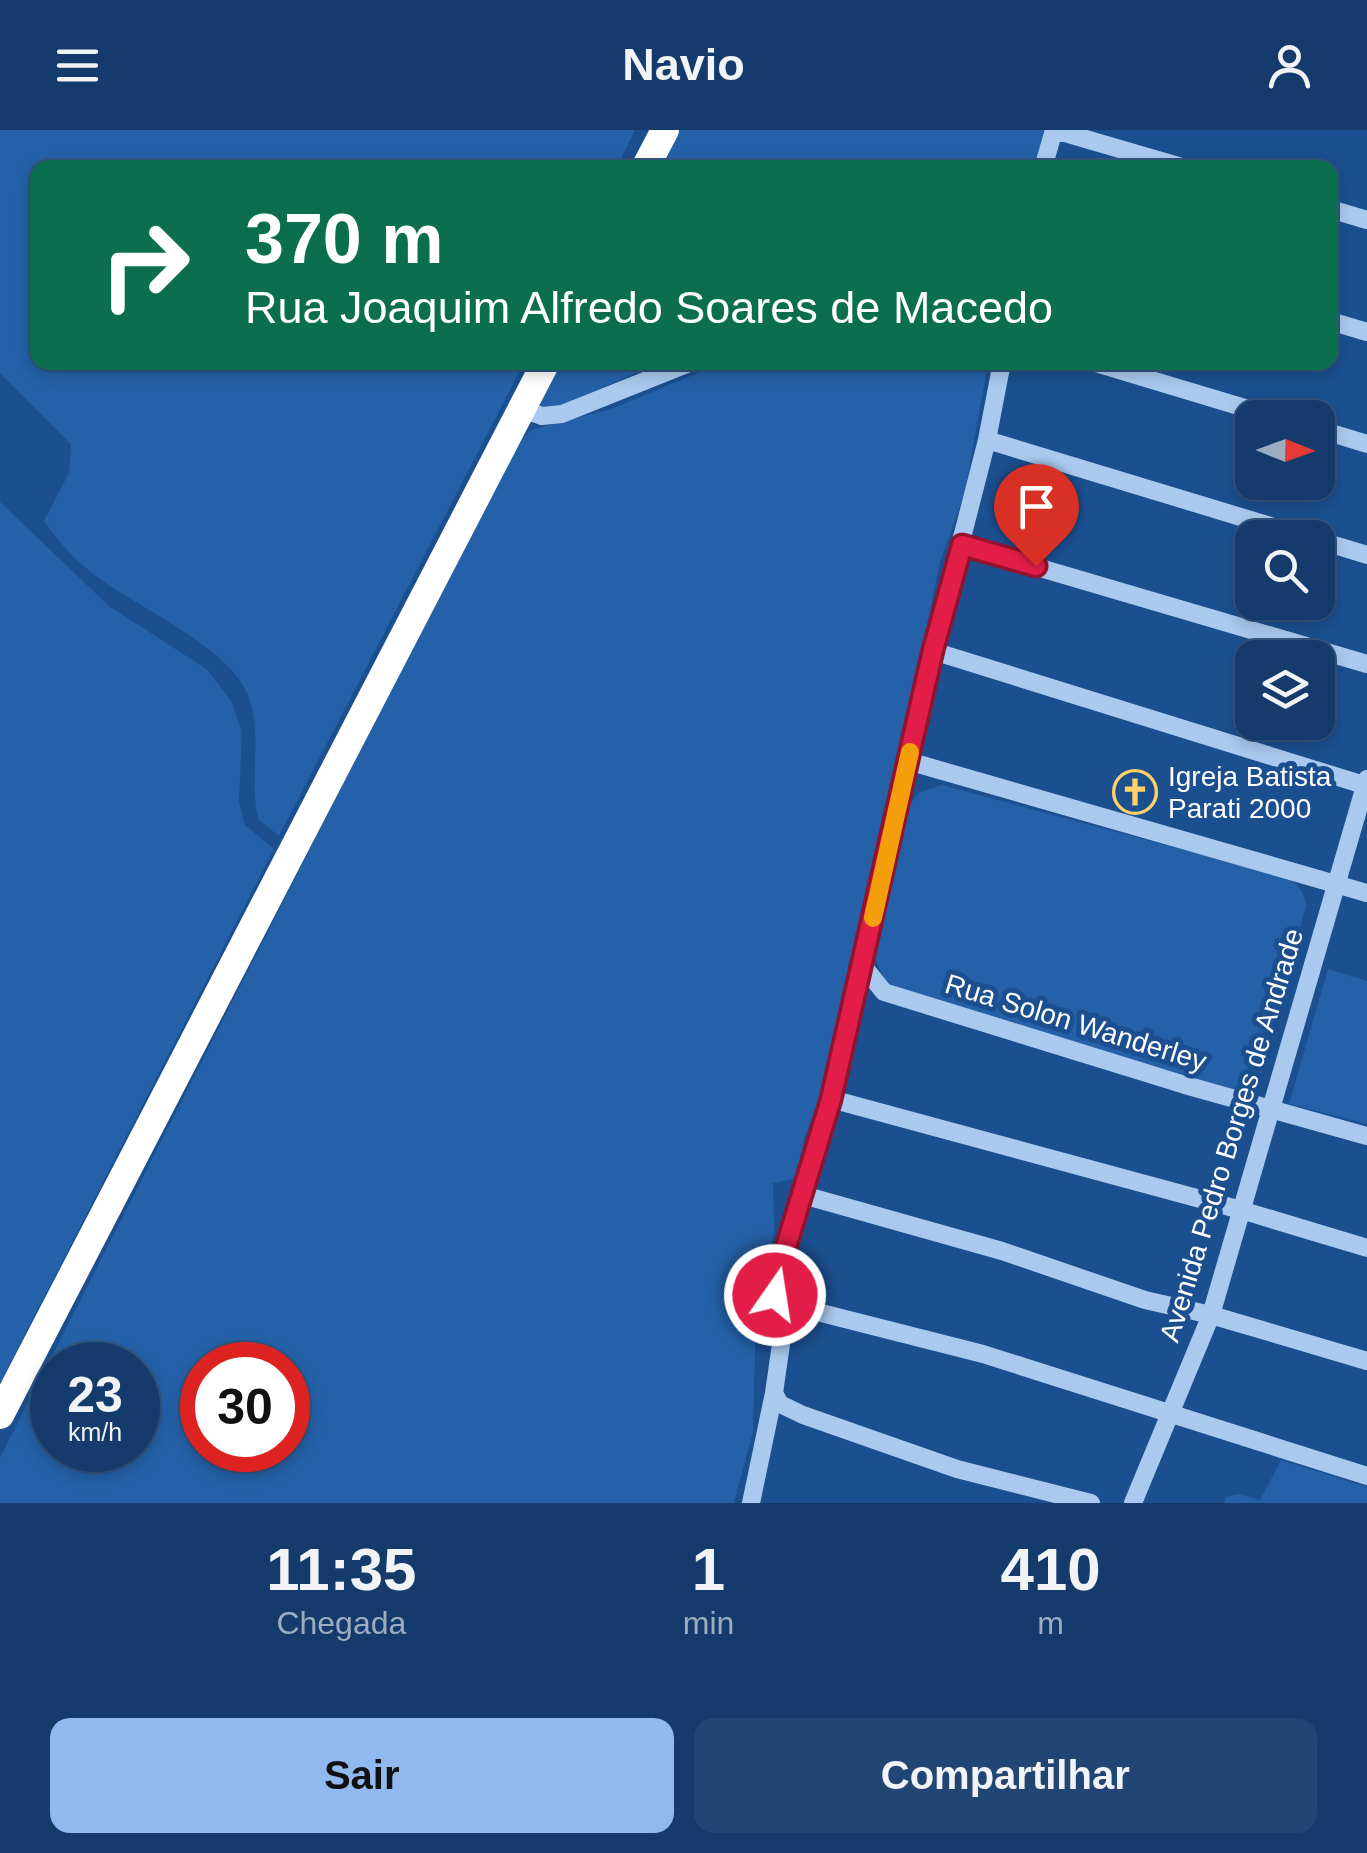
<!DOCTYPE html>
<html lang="pt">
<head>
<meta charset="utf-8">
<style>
	body { margin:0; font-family:Helvetica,sans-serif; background:#214673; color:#f1f3f6; height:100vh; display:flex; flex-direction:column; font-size:38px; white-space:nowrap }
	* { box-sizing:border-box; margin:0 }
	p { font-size:32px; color:#9dadc1 }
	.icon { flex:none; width:55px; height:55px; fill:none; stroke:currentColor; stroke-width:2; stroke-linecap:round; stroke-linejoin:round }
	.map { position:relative; height:1373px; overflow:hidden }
	.side { display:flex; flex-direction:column; background:#143b6b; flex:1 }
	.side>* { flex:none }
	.hud { position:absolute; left:30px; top:30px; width:1308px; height:210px; border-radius:20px; box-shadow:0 5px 15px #0003,0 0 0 2px #33557e; background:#0b6e4f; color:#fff; overflow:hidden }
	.needle { width:65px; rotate:91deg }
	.tools { position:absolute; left:1235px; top:270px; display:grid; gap:20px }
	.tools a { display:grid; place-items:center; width:100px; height:100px; border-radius:20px; background:#143b6b; box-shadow:0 5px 15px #0003,0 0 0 2px #33557e; font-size:50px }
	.speed { position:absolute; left:30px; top:1212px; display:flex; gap:20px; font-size:50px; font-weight:700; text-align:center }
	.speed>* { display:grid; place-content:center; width:130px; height:130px; border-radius:50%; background:#143b6b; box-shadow:0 5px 15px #0003,0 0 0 2px #33557e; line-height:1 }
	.speed small { font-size:25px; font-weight:400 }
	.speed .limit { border:15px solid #d22; background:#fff; color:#111 }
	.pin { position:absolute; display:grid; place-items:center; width:85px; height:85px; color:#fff; margin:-102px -42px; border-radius:50% 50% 50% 0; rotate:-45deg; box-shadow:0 0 10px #0007 }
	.pin .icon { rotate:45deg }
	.me { position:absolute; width:110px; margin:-55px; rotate:13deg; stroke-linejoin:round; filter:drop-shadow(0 0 8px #0008) }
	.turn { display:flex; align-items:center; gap:35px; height:210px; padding:0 50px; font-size:45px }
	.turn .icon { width:130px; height:130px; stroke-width:2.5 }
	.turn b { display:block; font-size:70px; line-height:85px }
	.eta { display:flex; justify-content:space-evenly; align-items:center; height:170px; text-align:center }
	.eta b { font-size:60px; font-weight:600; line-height:70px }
	.cta { display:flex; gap:20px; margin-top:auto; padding:20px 50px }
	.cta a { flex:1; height:115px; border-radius:20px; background:#90b9f0; color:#111; font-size:40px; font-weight:600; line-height:115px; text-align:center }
	.cta a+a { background:#214673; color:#f1f3f6 }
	header { display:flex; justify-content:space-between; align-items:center; height:130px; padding:0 50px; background:#143b6b; font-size:45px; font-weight:600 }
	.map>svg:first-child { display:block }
</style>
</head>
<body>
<header><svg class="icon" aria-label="menu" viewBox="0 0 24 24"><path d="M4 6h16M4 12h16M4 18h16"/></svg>Navio<svg class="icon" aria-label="person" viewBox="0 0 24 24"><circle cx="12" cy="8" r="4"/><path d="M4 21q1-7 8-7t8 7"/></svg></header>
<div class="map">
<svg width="1367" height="1373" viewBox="0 0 1367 1373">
	<rect width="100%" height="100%" fill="#1b4f8f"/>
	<!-- green -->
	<path fill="#2461a8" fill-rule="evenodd" d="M0 0H635L617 37 38 38V232L524 233 279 706 258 689C249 648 263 604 248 565 229 516 133 476 91 442 72 428 58 410 44 391L69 343 71 314 0 243Z
		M680 0H1045L1036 37 660 38Z
		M560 233H659L560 276H538Z
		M722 233H988L965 362 940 432 895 655 862 800 849 834 841 891 822 962 804 1009 797 1048 773 1053 774 1102 756 1188 753 1302 734 1373H0V1328L515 316 531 300 611 279ZM52 1235H138V1320H52ZM202 1235H288V1320H202Z
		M0 372 109 476 208 540 231 571 242 601 239 673 245 695 274 719 0 1253Z
		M942 655 1288 748C1299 756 1304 761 1306 776L1259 953 1246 965 1231 962 891 855 883 846 875 828 910 674 918 663Z
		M1328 839 1367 851V994L1289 974Z
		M1281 1330 1367 1357V1373H1224L1226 1367 1238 1364 1260 1370Z"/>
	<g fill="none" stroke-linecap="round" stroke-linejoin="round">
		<!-- minor -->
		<path stroke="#a9c9ee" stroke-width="18" d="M1055 0 1185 38
			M1043 38 1054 0
			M1330 79 1367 90
			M1330 191 1367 202
			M1092 232 1278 288
			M522 279 542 286 562 284 692 232
			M1318 299 1367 314
			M987 310 1310 408
			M1318 410 1367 425
			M962 415 1367 534
			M933 521 1367 656
			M908 631 1367 763
			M863 836 884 862 1185 955 1367 1006
			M831 969 1241 1080 1367 1118
			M803 1065 1002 1121 1145 1170 1211 1185 1367 1231
			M782 1173 983 1224 1367 1346
			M774 1263 780 1274 803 1285 957 1339 1091 1373
			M751 1373 774 1263 784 1193 775 1153 831 969 933 521 987 310 1002 232
			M1133 1373 1211 1185 1367 649"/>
		<!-- highway -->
		<path stroke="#fff" stroke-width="28" d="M645 38 665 0
			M0 1285 546 232"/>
	</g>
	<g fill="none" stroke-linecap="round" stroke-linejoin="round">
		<!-- route casing -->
		<g stroke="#92132f" stroke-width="25">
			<path id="route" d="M775 1165V1153L831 969 933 520 962 415 1036 436"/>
		</g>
		<!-- route -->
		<use href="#route" stroke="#e11d48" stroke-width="18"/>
		<!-- slow -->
		<path stroke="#f59e0b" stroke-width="18" d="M873 788 910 622"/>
	</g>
	<!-- icons -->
	<defs>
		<g id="church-ring" transform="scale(2.25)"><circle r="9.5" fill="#1b4f8f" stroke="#ffd166" stroke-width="1.5"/><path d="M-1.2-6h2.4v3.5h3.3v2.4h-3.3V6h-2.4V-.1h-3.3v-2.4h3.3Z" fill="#ffd166"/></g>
	</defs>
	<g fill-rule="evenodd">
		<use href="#church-ring" x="1135" y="662"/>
	</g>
	<g text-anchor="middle" stroke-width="10" stroke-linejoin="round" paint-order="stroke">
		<!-- poi labels -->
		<g font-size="28" fill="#fff" stroke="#1b4f8f" text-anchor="start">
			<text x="1168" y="656">Igreja Batista<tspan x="1168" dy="32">Parati 2000</tspan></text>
		</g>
		<!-- street labels -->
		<g font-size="28" fill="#fff" stroke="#1b4f8f">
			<text transform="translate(1076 892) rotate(17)" y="10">Rua Solon Wanderley</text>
			<text transform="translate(1231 1005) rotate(-73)" y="10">Avenida Pedro Borges de Andrade</text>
		</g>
	</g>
</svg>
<div class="tools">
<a><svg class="needle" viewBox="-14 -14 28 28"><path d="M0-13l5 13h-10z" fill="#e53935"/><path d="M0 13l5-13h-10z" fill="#9dadc1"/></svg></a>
<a><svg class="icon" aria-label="search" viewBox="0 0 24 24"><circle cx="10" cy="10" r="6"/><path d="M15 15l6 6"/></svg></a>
<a><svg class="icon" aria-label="layers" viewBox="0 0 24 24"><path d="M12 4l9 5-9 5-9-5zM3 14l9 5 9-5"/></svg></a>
</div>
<div class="speed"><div>23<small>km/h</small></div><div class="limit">30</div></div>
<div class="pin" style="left:1036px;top:436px;background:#d93025"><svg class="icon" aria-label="arrive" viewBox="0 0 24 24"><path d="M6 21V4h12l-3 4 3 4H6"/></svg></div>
<svg class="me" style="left:775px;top:1165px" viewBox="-20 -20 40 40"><circle r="17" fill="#e11d48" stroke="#fff" stroke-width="3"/><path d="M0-11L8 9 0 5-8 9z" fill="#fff"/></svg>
<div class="hud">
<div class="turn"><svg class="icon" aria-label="right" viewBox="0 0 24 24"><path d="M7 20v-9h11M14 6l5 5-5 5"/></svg><div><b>370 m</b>Rua Joaquim Alfredo Soares de Macedo</div></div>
</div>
</div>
<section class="side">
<div class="eta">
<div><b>11:35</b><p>Chegada</p></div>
<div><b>1</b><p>min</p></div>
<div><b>410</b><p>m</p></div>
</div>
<div class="cta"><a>Sair</a><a>Compartilhar</a></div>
</section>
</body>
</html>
